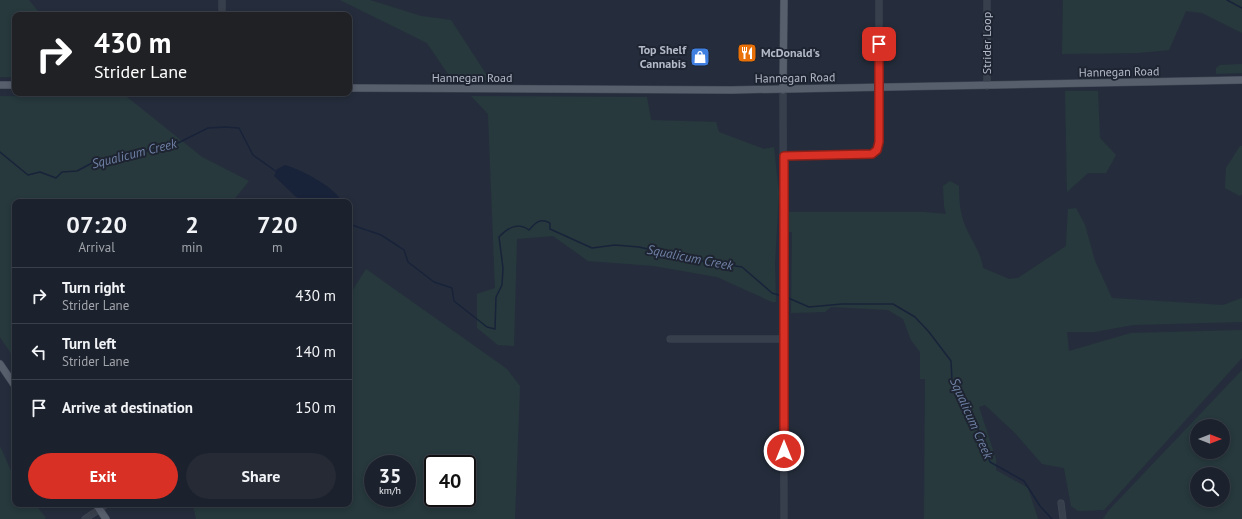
<!DOCTYPE html>
<html lang="en">
<head>
<meta charset="utf-8">
<style>
	body { margin:0; font-family:"PT Sans",sans-serif; background:#252a35; color:#f1f3f6; height:100vh; display:flex; flex-direction:column; font-size:15px; white-space:nowrap }
	* { box-sizing:border-box; margin:0 }
	p { font-size:13px; color:#a0a4aa }
	.icon { flex:none; width:22px; height:22px; fill:none; stroke:currentColor; stroke-width:2; stroke-linecap:round; stroke-linejoin:round }
	.map { position:relative; flex:1; overflow:hidden }
	.drawer { position:absolute; left:12px; top:199px; width:340px; height:308px; display:flex; flex-direction:column; background:#1c222d; border-radius:8px; box-shadow:0 2px 6px #0003,0 0 0 1px #3a3f49 }
	.drawer>* { flex:none }
	.guide { position:absolute; left:12px; top:12px; width:340px; height:84px; border-radius:8px; box-shadow:0 2px 6px #0003,0 0 0 1px #3a3f49; background:#202124; color:#fff; overflow:hidden }
	.needle { width:26px; rotate:90deg }
	.buttons { position:absolute; left:1190px; top:419px; display:grid; gap:8px }
	.buttons a { display:grid; place-items:center; width:40px; height:40px; border-radius:50%; background:#1c222d; box-shadow:0 2px 6px #0003,0 0 0 1px #3a3f49; font-size:20px }
	.speed { position:absolute; left:364px; top:455px; display:flex; gap:8px; font-size:20px; font-weight:700; text-align:center }
	.speed>* { display:grid; place-content:center; width:52px; height:52px; border-radius:50%; background:#1c222d; box-shadow:0 2px 6px #0003,0 0 0 1px #3a3f49; line-height:1 }
	.speed small { font-size:10px; font-weight:400 }
	.speed .limit { border:2px solid #111; border-radius:6px; background:#fff; color:#111 }
	.pin { position:absolute; display:grid; place-items:center; width:34px; height:34px; color:#fff; margin:-17px; border-radius:8px; box-shadow:0 2px 6px #0006 }
	.me { position:absolute; width:44px; margin:-22px; rotate:0deg; stroke-linejoin:round; filter:drop-shadow(0 0 3px #0008) }
	.turn { display:flex; align-items:center; gap:14px; height:84px; padding:0 16px; font-size:18px }
	.turn .icon { width:52px; height:52px; stroke-width:2.5 }
	.turn b { display:block; font-size:28px; line-height:34px }
	.eta { display:flex; justify-content:space-evenly; align-items:center; height:68px; text-align:center }
	.eta b { font-size:24px; font-weight:800; line-height:28px }
	.primary-button { display:flex; gap:8px; margin-top:auto; padding:8px 16px }
	.primary-button a { flex:1; height:46px; border-radius:24px; background:#d93025; color:#fff; font-size:16px; font-weight:800; line-height:46px; text-align:center }
	.primary-button a+a { background:#252a35; color:#f1f3f6 }
	ul { padding:0; list-style:none }
	li { display:flex; align-items:center; gap:12px; height:56px; padding:0 16px; border-top:1px solid #3a3f49 }
	li div { flex:1 }
	li b { display:block; font-size:15px }
	li em { font-style:normal }
	.map>svg:first-child { display:block }
</style>
</head>
<body>
<div class="map">
<svg width="1242" height="519" viewBox="0 0 1242 519">
	<rect width="100%" height="100%" fill="#252d3c"/>
	<!-- green -->
	<path fill="#27393d" fill-rule="evenodd" d="M0 0H29L41 15H15V77H0Z
		M340 0H370L421 16 451 20 490 80 455 81 448 74 427 43Z
		M1063 0H1242V33L1202 13 1186 11 1169 50 1138 53 1062 54Z
		M1242 64V73L1216 74V68L1220 65Z
		M1065 91H1098L1100 138 1116 155 1106 173H1088L1067 192Z
		M0 96 127 97 202 157 249 181 232 202H15V355H12L0 337Z
		M471 96 647 97 651 120 716 122 719 132 764 149 774 147 779 193 775 263 776 302H772L717 277 654 266 588 261 553 236 517 239 514 346 498 345 477 328V294L495 288 488 114Z
		M1240 146H1242V194L1240 196 1225 188 1226 168Z
		M950 181 959 186C959 201 960 216 967 230 973 243 981 253 983 268L1009 279 1018 278 1066 246 1068 209 1076 208 1085 225 1095 261 1112 298 1223 305 1242 298V322L1133 325 1094 332H1067L1069 351 1131 333 1242 330V358L1104 510 1078 511 1071 506 1064 468 1042 464 1015 433 985 405 979 407 996 459V470L1028 488 1038 519H924L925 379H920V352L911 340 903 319 888 310 831 307 825 312 791 313 792 232H787V212H924L946 214 944 206 943 186Z
		M366 269 507 369 520 386 515 519H196L193 504H349V296ZM373 464H407V498H373ZM433 464H467V498H433Z
		M1242 370V519H1103L1109 510ZM1197 426H1223V452H1197ZM1197 474H1223V500H1197Z
		M0 446 15 480V504H35L46 518 44 519H0Z"/>
	<!-- water -->
	<path fill="#18233a" d="M285 165C298 168 339 189 341 202H306L296 197 274 176 277 169Z"/>
	<g fill="none" stroke-linecap="round" stroke-linejoin="round">
		<!-- stream -->
		<path stroke="#18233a" stroke-width="1.5" d="M1227 0 1242 8
			M0 152 28 175 40 172 56 178 62 172 77 171 92 163 116 160 140 152 172 146 208 128 225 127 239 128 253 155 277 172
			M352 225 381 235 395 244 404 250 408 262 434 282 452 288 454 301 487 327 495 329 496 297 502 285 503 268 499 237C507 228 518 222 529 230 536 222 540 218 550 223V229L592 248 615 245 639 247 696 260 742 267 772 293 782 296
			M786 297 809 307 842 304H893L915 317 929 332 951 361 952 381 970 408 990 462 1024 481 1040 506 1052 519"/>
		<!-- minor casing -->
		<g stroke="#424855" stroke-width="7">
			<path id="minor" d="M222 15V0
				M987 86V0
				M783 90 784 519
				M784 156 872 154 877 150 879 141V0
				M670 339H784
				M1061 503 1063 519
				M85 519 107 504"/>
		</g>
		<!-- major casing -->
		<g stroke="#424855" stroke-width="8">
			<path id="major" d="M0 85H15
				M349 88 732 90 1242 80
				M783 90 784 0
				M0 364 15 386
				M96 504 106 519"/>
		</g>
		<!-- minor -->
		<use href="#minor" stroke="#383f4c" stroke-width="6"/>
		<!-- major -->
		<use href="#major" stroke="#575e6c" stroke-width="7"/>
	</g>
	<g fill="none" stroke-linecap="round" stroke-linejoin="round">
		<!-- route casing -->
		<g stroke="#8d1f18" stroke-width="10">
			<path id="route" d="M784 451V156L872 154 877 150 879 142V44"/>
		</g>
		<!-- route -->
		<use href="#route" stroke="#d93025" stroke-width="7"/>
	</g>
	<!-- icons -->
	<defs>
		<g id="restaurant-square" transform="scale(1)"><rect x="-9" y="-9" width="18" height="18" rx="4" fill="#e8710a" stroke="#1e2431"/><path d="M-5-6h1v4h1v-4h1v4h1v-4h1v5L-1.5 .5V6h-2V.5L-5-1ZM5-6V6H3V1.5H1.5Q1.5-4 5-6Z" fill="#fff"/></g>
		<g id="shop-square" transform="scale(1)"><rect x="-9" y="-9" width="18" height="18" rx="4" fill="#3f7fe0" stroke="#1e2431"/><path d="M-5-2.5h2.3a2.7 3.5 0 0 1 5.4 0H5L5.5 6h-11ZM-1.5-2.5h3a1.5 2.3 0 0 0-3 0Z" fill="#fff"/></g>
	</defs>
	<g fill-rule="evenodd">
		<use href="#restaurant-square" x="747" y="53"/>
		<use href="#shop-square" x="700" y="57"/>
	</g>
	<g text-anchor="middle" stroke-width="4" stroke-linejoin="round" paint-order="stroke">
		<!-- street labels -->
		<g font-size="12" fill="#b4bac8" stroke="#1e2431">
			<text transform="translate(987 43) rotate(-90)" y="4">Strider Loop</text>
			<text transform="translate(1119 72) rotate(-1)" y="4">Hannegan Road</text>
			<text x="472" y="82">Hannegan Road</text>
			<text transform="translate(795 78) rotate(-1)" y="4">Hannegan Road</text>
		</g>
		<!-- poi labels -->
		<g font-size="12" font-weight="bold" fill="#b4bac8" stroke="#1e2431" text-anchor="end">
			<text x="686" y="54">Top Shelf<tspan x="686" dy="14">Cannabis</tspan></text>
			<text x="761" y="57" text-anchor="start">McDonald's</text>
		</g>
		<!-- water labels -->
		<g font-size="13" font-style="italic" fill="#6f81a5" stroke="#1e2431">
			<text transform="translate(134 153) rotate(-14)" y="5">Squalicum Creek</text>
			<text transform="translate(690 257) rotate(11)" y="5">Squalicum Creek</text>
			<text transform="translate(972 418) rotate(66)" y="5">Squalicum Creek</text>
		</g>
	</g>
</svg>
<div class="buttons">
<a><svg class="needle" viewBox="-14 -14 28 28"><path d="M0-13l5 13h-10z" fill="#e53935"/><path d="M0 13l5-13h-10z" fill="#a0a4aa"/></svg></a>
<a><svg class="icon" aria-label="search" viewBox="0 0 24 24"><circle cx="10" cy="10" r="6"/><path d="M15 15l6 6"/></svg></a>
</div>
<div class="speed"><div>35<small>km/h</small></div><div class="limit">40</div></div>
<div class="pin" style="left:879px;top:44px;background:#d93025"><svg class="icon" aria-label="arrive" viewBox="0 0 24 24"><path d="M6 21V4h12l-3 4 3 4H6"/></svg></div>
<svg class="me" style="left:784px;top:451px" viewBox="-20 -20 40 40"><circle r="17" fill="#d93025" stroke="#fff" stroke-width="3"/><path d="M0-11L8 9 0 5-8 9z" fill="#fff"/></svg>
<div class="guide">
<div class="turn"><svg class="icon" aria-label="right" viewBox="0 0 24 24"><path d="M7 20v-9h11M14 6l5 5-5 5"/></svg><div><b>430 m</b>Strider Lane</div></div>
</div>
<section class="drawer">
<div class="eta">
<div><b>07:20</b><p>Arrival</p></div>
<div><b>2</b><p>min</p></div>
<div><b>720</b><p>m</p></div>
</div>
<ul>
<li><svg class="icon" aria-label="right" viewBox="0 0 24 24"><path d="M7 20v-9h11M14 6l5 5-5 5"/></svg><div><b>Turn right</b><p>Strider Lane</p></div><em>430 m</em></li>
<li><svg class="icon" aria-label="left" viewBox="0 0 24 24"><path d="M17 20v-9H6M10 6l-5 5 5 5"/></svg><div><b>Turn left</b><p>Strider Lane</p></div><em>140 m</em></li>
<li><svg class="icon" aria-label="arrive" viewBox="0 0 24 24"><path d="M6 21V4h12l-3 4 3 4H6"/></svg><div><b>Arrive at destination</b></div><em>150 m</em></li>
</ul>
<div class="primary-button"><a>Exit</a><a>Share</a></div>
</section>
</div>
</body>
</html>
